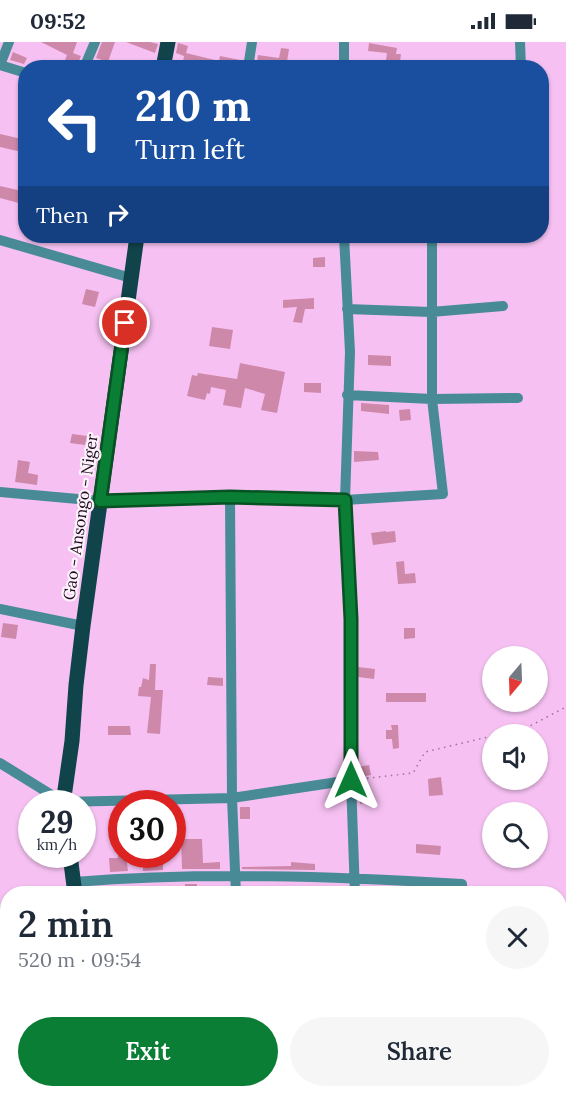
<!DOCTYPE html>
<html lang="en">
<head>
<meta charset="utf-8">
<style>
	body { margin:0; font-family:Lora,serif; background:#f6f6f7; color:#1f2937; height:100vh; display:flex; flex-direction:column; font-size:22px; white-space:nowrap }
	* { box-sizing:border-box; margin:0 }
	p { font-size:20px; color:#747a83 }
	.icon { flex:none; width:33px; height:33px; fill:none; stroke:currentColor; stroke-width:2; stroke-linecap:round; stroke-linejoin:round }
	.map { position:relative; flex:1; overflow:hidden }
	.panel { position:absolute; left:0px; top:844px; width:567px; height:212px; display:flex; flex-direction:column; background:#fff; border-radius:24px 24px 0 0; box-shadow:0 2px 4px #0004 }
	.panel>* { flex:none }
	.guide { position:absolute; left:18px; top:18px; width:531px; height:183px; border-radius:24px; box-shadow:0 2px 4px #0004; background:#1a4fa0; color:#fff; overflow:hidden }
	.needle { width:39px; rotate:199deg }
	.buttons { position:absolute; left:482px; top:604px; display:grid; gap:12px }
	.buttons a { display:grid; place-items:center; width:66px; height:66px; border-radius:50%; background:#fff; box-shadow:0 2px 4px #0004; font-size:30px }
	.speed { position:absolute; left:18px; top:748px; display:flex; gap:12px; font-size:30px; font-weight:700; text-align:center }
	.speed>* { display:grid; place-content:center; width:78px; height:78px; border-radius:50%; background:#fff; box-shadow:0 2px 4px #0004; line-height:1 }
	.speed small { font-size:15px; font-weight:400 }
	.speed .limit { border:9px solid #d22; background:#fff; color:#111 }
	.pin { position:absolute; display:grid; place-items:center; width:51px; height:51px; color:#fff; margin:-26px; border:3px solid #fff; border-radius:50%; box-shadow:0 2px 6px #0007 }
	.me { position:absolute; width:66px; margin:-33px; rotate:0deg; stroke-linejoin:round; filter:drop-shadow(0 0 4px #0008) }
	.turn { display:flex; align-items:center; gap:21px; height:126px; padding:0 18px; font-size:27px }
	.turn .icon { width:78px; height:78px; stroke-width:2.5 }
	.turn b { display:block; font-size:42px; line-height:51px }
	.then { display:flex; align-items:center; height:57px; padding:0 18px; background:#0003; gap:12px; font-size:22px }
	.round { display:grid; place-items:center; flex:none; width:63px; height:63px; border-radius:32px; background:#f6f6f7 }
	.head { display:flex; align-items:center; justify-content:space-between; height:102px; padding:0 18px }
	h1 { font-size:36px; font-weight:600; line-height:45px }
	.cta { display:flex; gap:12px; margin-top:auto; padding:12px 18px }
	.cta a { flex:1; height:69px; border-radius:36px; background:#0b7e35; color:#fff; font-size:24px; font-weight:600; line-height:69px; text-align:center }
	.cta a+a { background:#f6f6f7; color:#1f2937 }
	.status { display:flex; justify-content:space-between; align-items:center; height:42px; padding:0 30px; background:#fff; direction:ltr }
	.status svg { height:16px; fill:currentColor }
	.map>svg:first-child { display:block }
</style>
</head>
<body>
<div class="status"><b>09:52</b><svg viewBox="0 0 49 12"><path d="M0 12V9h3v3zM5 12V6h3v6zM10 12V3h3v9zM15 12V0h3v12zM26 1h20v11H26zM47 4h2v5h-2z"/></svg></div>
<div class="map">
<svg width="566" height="1055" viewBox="0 0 566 1055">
	<rect width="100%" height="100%" fill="#f6c1f2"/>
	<!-- building -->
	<path fill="#ce88aa" d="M41 0H77L73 11 81 14 77 23 65 18 67 13Z
		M102 0H115L108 20 96 16Z
		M126 0H150L158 2 155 11Z
		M178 1 188 4 186 11 219 19 220 14 240 18 239 26H207L183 20 184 14 176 11Z
		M369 1 397 6 396 12H401L400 20 386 18 387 11 368 9Z
		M281 6 289 7 286 26H256L258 13 279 16Z
		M13 10 27 16 24 22 10 18Z
		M0 92 26 98V111L0 105Z
		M0 144 22 149 21 154 26 155V163L0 156Z
		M325 215V225H313V216Z
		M86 247 99 250 95 265 82 262Z
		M314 256V267H305L302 281 293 280 297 265 283 266V258Z
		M212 285 233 288 230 307 209 304Z
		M368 313 391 314V324L368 323Z
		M240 321 285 330 277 371 261 368 265 352 245 346 241 366 223 363 226 348 211 345 210 352 207 351 205 358 187 354 192 333 197 334 198 331 237 337Z
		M304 341H321V351L304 350Z
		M361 361 389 363V372L361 369Z
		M410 367 411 378 400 379 399 368Z
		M72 392 87 394 85 403 70 401Z
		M354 409 378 410 379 418 354 420Z
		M18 418 30 420 28 431 38 433 37 443 15 440Z
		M386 489V490L395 489 396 500 373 503 371 491Z
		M404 519 405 532 415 531 416 541 398 542 396 520Z
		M3 581 18 583 16 597 1 595Z
		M404 586H415V596L404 597Z
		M150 622H156L155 648H163L160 692 147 691 151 655 138 654 139 645H141L143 636 149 638Z
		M358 625 375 627 374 637 358 635Z
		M208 635 223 636V644L207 643Z
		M386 651H426V660H386Z
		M391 683H398L399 706 393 707 392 697H386V688H392Z
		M108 684H130L131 693H108Z
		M369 723 371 733 359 735 358 725Z
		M441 735 443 753 429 754 428 737Z
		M371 747 373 757H370V760L360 762 359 749Z
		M240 765H250V777H240Z
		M172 782 184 783V795L172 794Z
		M181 797H202L203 821 220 820V827H182Z
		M416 802 441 804 440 813 416 811Z
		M118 813H126L128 829 110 830 109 816H118Z
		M143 813 163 814V828L143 829Z
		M291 820 315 822V828L242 827V825L291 824Z
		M185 842H197V852H185Z
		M397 846 418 847V852H397Z"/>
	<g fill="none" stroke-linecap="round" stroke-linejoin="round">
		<!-- path -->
		<path stroke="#987295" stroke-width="1.5" stroke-dasharray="1.5 4.5" stroke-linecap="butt" d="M496 693 526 686 566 665
			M361 737 413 731 425 710 492 694"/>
		<!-- minor -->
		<path stroke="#488b96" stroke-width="10" d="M520 0 521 26
			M0 23 26 31
			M0 23 9 0
			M84 26 95 0
			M248 26 252 0
			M344 26V0
			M344 194 350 310 345 458 351 577V738L355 852
			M0 198 131 236
			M347 267 431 270 503 264
			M347 353 432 357 518 356
			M0 450 100 459 230 455 345 458 443 452 432 357V194
			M230 455 232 756 236 852
			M0 567 83 584
			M0 721 63 760 232 756 351 738
			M74 840C203 830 332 834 462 842V852
			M0 924 8 925
			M560 928H563
			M560 1016 566 1015
			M0 1031H8
			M246 1048 247 1055
			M473 1048V1055
			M359 1055V1048"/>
		<!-- primary -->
		<path stroke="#10434a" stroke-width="15" d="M163 26 168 0
			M63 762 72 699 76 643 83 584 137 194
			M70 813 75 852
			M104 1048 106 1055"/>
	</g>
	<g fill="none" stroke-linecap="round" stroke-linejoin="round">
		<!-- route casing -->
		<g stroke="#075222" stroke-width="15">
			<path id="route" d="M125 281 100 459 230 455 345 458 351 577V738"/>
		</g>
		<!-- route -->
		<use href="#route" stroke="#0b7e35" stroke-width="10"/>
	</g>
	<g text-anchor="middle" stroke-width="4.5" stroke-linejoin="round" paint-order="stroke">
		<!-- street labels -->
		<g font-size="16" fill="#1d0b1c" stroke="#fdf2fc">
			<text transform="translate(80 475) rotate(-82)" y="6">Gao - Ansongo - Niger</text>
		</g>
	</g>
</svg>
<div class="buttons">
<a><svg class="needle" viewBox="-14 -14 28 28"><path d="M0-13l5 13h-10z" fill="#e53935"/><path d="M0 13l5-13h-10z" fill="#747a83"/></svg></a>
<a><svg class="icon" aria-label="sound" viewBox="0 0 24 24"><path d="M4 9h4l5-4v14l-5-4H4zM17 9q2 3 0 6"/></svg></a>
<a><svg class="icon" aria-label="search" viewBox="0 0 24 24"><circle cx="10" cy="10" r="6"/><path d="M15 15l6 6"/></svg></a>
</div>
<div class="speed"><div>29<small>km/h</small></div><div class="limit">30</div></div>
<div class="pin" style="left:125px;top:281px;background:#d93025"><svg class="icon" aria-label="arrive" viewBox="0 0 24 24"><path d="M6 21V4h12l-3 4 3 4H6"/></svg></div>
<svg class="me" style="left:351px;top:738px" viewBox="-20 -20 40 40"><path d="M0-17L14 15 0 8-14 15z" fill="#0b7e35" stroke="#fff" stroke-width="4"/></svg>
<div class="guide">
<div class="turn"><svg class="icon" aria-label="left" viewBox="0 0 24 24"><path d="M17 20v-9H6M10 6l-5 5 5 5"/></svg><div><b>210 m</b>Turn left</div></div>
<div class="then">Then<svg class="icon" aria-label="right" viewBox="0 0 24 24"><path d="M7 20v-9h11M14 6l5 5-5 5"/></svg></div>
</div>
<section class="panel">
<div class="head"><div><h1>2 min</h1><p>520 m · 09:54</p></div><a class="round"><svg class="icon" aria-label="close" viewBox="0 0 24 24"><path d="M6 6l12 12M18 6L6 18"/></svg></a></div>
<div class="cta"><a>Exit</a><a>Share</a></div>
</section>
</div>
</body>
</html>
